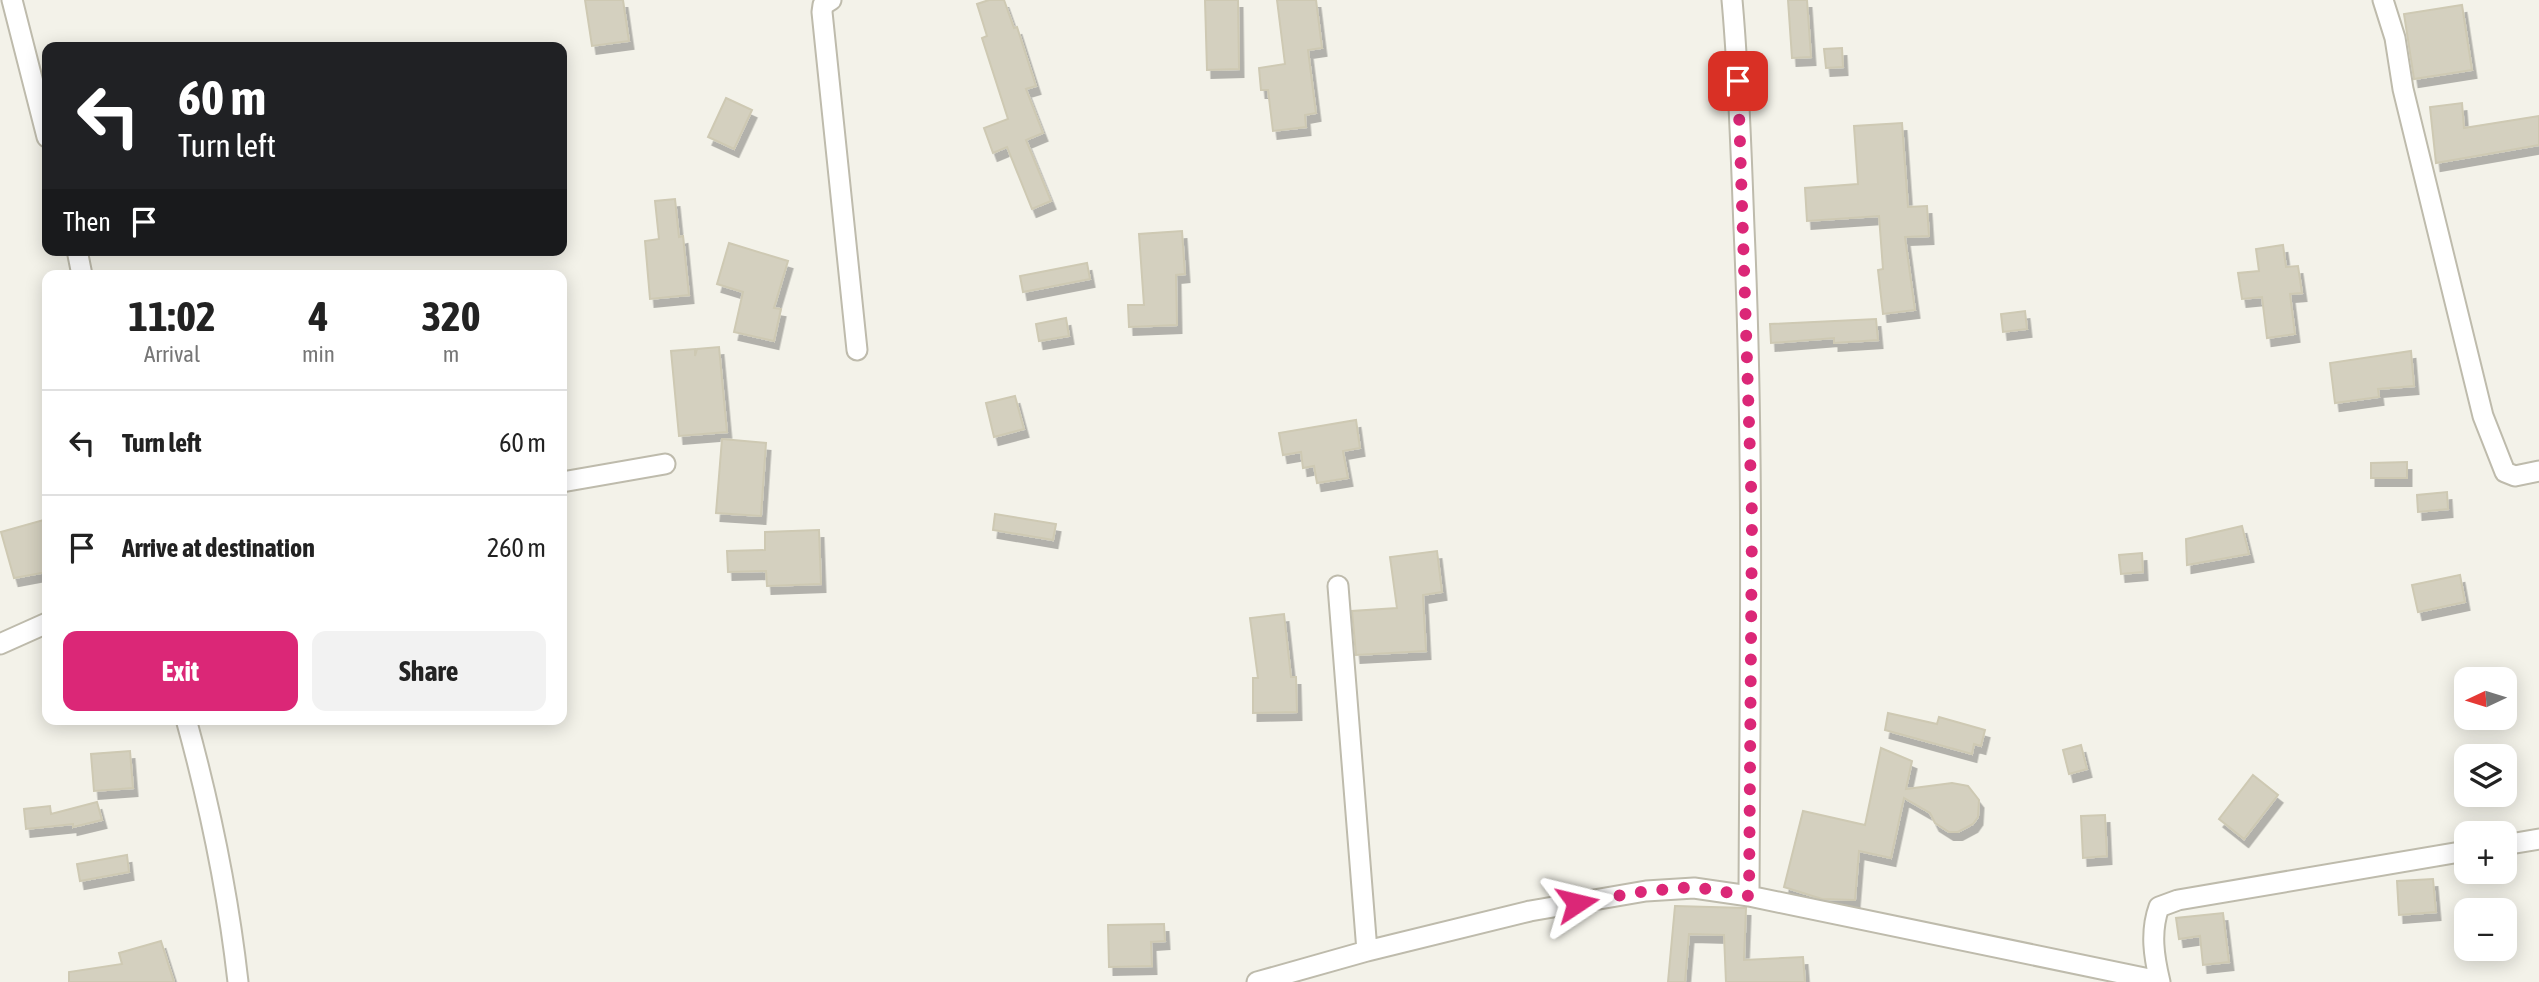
<!DOCTYPE html>
<html lang="en">
<head>
<meta charset="utf-8">
<style>
	body { margin:0; font-family:"Asap Condensed",sans-serif; background:#f2f2f2; color:#222; height:100vh; display:flex; flex-direction:column; font-size:26px; white-space:nowrap }
	* { box-sizing:border-box; margin:0 }
	p { font-size:23px; color:#767676 }
	.icon { flex:none; width:38px; height:38px; fill:none; stroke:currentColor; stroke-width:2; stroke-linecap:round; stroke-linejoin:round }
	.map { position:relative; flex:1; overflow:hidden }
	.drawer { position:absolute; left:42px; top:270px; width:525px; height:455px; display:flex; flex-direction:column; background:#fff; border-radius:14px; box-shadow:0 4px 18px #0003 }
	.drawer>* { flex:none }
	.banner { position:absolute; left:42px; top:42px; width:525px; height:214px; border-radius:14px; box-shadow:0 4px 18px #0003; background:#202124; color:#fff; overflow:hidden }
	.needle { width:46px; rotate:266deg }
	.controls { position:absolute; left:2454px; top:667px; display:grid; gap:14px }
	.controls a { display:grid; place-items:center; width:63px; height:63px; border-radius:14px; background:#fff; box-shadow:0 4px 18px #0003; font-size:35px }
	.pin { position:absolute; display:grid; place-items:center; width:60px; height:60px; color:#fff; margin:-30px; border-radius:14px; box-shadow:0 4px 10px #0006 }
	.me { position:absolute; width:77px; margin:-38px; rotate:80deg; stroke-linejoin:round; filter:drop-shadow(0 0 5px #0008) }
	.turn { display:flex; align-items:center; gap:24px; height:147px; padding:0 21px; font-size:32px }
	.turn .icon { width:91px; height:91px; stroke-width:2.5 }
	.turn b { display:block; font-size:49px; line-height:60px }
	.then { display:flex; align-items:center; height:66px; padding:0 21px; background:#0003; gap:14px; font-size:26px }
	.eta { display:flex; justify-content:space-evenly; align-items:center; height:119px; text-align:center }
	.eta b { font-size:42px; font-weight:700; line-height:49px }
	.primary-button { display:flex; gap:14px; margin-top:auto; padding:14px 21px }
	.primary-button a { flex:1; height:80px; border-radius:14px; background:#db2777; color:#fff; font-size:28px; font-weight:700; line-height:80px; text-align:center }
	.primary-button a+a { background:#f2f2f2; color:#222 }
	ul { padding:0; list-style:none }
	li { display:flex; align-items:center; gap:21px; height:105px; padding:0 21px; border-top:2px solid #e0e0e0 }
	li div { flex:1 }
	li b { display:block; font-size:26px }
	li em { font-style:normal }
	.map>svg:first-child { display:block }
</style>
</head>
<body>
<div class="map">
<svg width="2539" height="982" viewBox="0 0 2539 982">
	<defs>
		<filter id="shadow"><feDropShadow dx="4.5" dy="8" stdDeviation="0" flood-color="#0004"/></filter>
	</defs>
	<rect width="100%" height="100%" fill="#f3f2e9"/>
	<!-- building -->
	<path fill="#d4d0bf" stroke="#cec9b3" stroke-width="2" filter="url(#shadow)" d="M585 0H623L629 41 592 46Z
		M989 0H1004L1014 28 1017 27 1036 86 1026 89 1043 133 1026 140 1051 201 1032 209 1007 147 993 153 984 128 1008 119 982 38 987 36 977 4Z
		M1205 0H1238L1239 69 1207 70Z
		M1277 0H1316L1322 48 1308 50 1316 113 1305 115 1306 127 1273 131 1268 90H1261L1259 68 1285 64Z
		M1788 0H1807L1811 57 1792 58Z
		M2462 5 2472 70 2414 79 2404 14Z
		M1842 48 1843 67 1826 68 1824 49Z
		M726 98 752 110 734 149 708 137Z
		M2462 103 2464 128 2539 116V145L2436 163 2430 107Z
		M1902 123 1908 207 1927 206 1929 236 1905 237 1915 310 1883 314 1878 270 1883 269 1879 216 1807 221 1805 188 1858 184 1854 126Z
		M675 199 679 237 683 236 689 295 650 299 645 241 659 239 655 201Z
		M1182 231 1185 274 1176 275 1177 325 1129 327 1128 305H1144L1139 234Z
		M729 243 788 261 774 308 781 309 774 341 734 332 743 292 717 284Z
		M2283 245 2286 267 2298 266 2302 293 2290 294 2295 334 2267 338 2262 297 2242 299 2238 273 2259 271 2256 249Z
		M1087 263 1090 279 1023 292 1020 276Z
		M2025 311 2027 329 2003 332 2001 314Z
		M1066 318 1069 336 1039 341 1036 324Z
		M1876 319 1878 340 1834 343V338L1771 343 1770 324Z
		M719 347 727 432 679 436 671 351 695 349V356L697 349Z
		M2411 351 2414 386 2378 389 2379 397 2335 403 2330 363Z
		M1015 396 1024 429 994 437 986 403Z
		M1356 420 1360 448 1343 451 1348 478 1317 483 1314 466 1303 468 1301 452 1283 455 1279 433Z
		M722 439 766 443 761 516 716 513Z
		M2407 462V478H2371V463Z
		M2447 492 2448 509 2418 512 2417 495Z
		M995 514 1056 524 1053 540 993 530Z
		M47 519V572L14 578 1 532Z
		M2242 526 2249 554 2187 565 2186 539Z
		M819 530 821 584 767 586 766 571 728 572 727 551 765 550V532Z
		M1437 551 1442 592 1423 595 1426 651 1356 655 1352 611 1397 608 1390 557Z
		M2142 553 2143 572 2121 574 2119 555Z
		M2460 575 2465 602 2418 612 2412 585Z
		M1284 614 1291 677H1296L1297 712 1253 713V678H1258L1250 618Z
		M1888 713 1937 724 1939 717 1985 730 1981 746 1974 744 1972 754 1885 730Z
		M2081 745 2087 769 2069 774 2063 750Z
		M1881 748 1912 761 1906 789 1952 783 1968 786 1979 800 1978 817 1973 824 1958 832H1949L1935 823 1930 813 1904 798 1891 858 1859 851 1855 900 1822 899 1784 887 1803 811 1865 825Z
		M130 751 133 788 94 791 91 754Z
		M2253 775 2278 795 2244 839 2219 819Z
		M97 802 102 820 73 827V824L26 829 24 809 50 806 51 814Z
		M2105 815 2107 856 2083 858 2081 816Z
		M127 855 129 872 80 881 77 864Z
		M2433 879 2436 912 2399 915 2397 881Z
		M1675 906 1746 908 1744 960 1803 957 1805 982H1726L1724 935 1689 934 1685 982H1668Z
		M2223 913 2229 962 2203 965 2200 936 2179 939 2176 918Z
		M1164 924 1165 941 1151 942 1152 966 1109 967 1108 925Z
		M161 941 174 982H69V972L122 964 119 953Z"/>
	<g fill="none" stroke-linecap="round" stroke-linejoin="round">
		<!-- minor casing -->
		<g stroke="#bebbac" stroke-width="23">
			<path id="minor" d="M12 0 47 137
				M831 0 823 5 822 12 857 350
				M1732 0C1739 76 1741 152 1744 228 1754 450 1750 673 1749 896
				M2383 0 2395 38 2403 89 2483 416 2505 472 2515 476 2539 471
				M77 250 82 275
				M562 482 665 464
				M1338 586 1367 951
				M0 644 47 623
				M186 719C210 806 228 893 238 982
				M2504 845 2539 839
				M1257 982 1367 951 1530 911 1646 891 1694 888 1749 896 2159 981
				M2160 982C2154 957 2150 932 2159 907L2178 900 2466 851"/>
		</g>
		<!-- minor -->
		<use href="#minor" stroke="#fff" stroke-width="19"/>
	</g>
	<g fill="none" stroke-linecap="round" stroke-linejoin="round">
		<!-- route -->
		<path stroke="#db2777" stroke-width="12" stroke-dasharray="0 21.6" d="M1577 903 1646 891 1694 887 1749 896 1752 516 1738 81"/>
	</g>
</svg>
<div class="controls">
<a><svg class="needle" viewBox="-14 -14 28 28"><path d="M0-13l5 13h-10z" fill="#e53935"/><path d="M0 13l5-13h-10z" fill="#767676"/></svg></a>
<a><svg class="icon" aria-label="layers" viewBox="0 0 24 24"><path d="M12 4l9 5-9 5-9-5zM3 14l9 5 9-5"/></svg></a>
<a>+</a>
<a>−</a>
</div>
<div class="pin" style="left:1738px;top:81px;background:#d93025"><svg class="icon" aria-label="arrive" viewBox="0 0 24 24"><path d="M6 21V4h12l-3 4 3 4H6"/></svg></div>
<svg class="me" style="left:1577px;top:903px" viewBox="-20 -20 40 40"><path d="M0-17L14 15 0 8-14 15z" fill="#db2777" stroke="#fff" stroke-width="4"/></svg>
<div class="banner">
<div class="turn"><svg class="icon" aria-label="left" viewBox="0 0 24 24"><path d="M17 20v-9H6M10 6l-5 5 5 5"/></svg><div><b>60 m</b>Turn left</div></div>
<div class="then">Then<svg class="icon" aria-label="arrive" viewBox="0 0 24 24"><path d="M6 21V4h12l-3 4 3 4H6"/></svg></div>
</div>
<section class="drawer">
<div class="eta">
<div><b>11:02</b><p>Arrival</p></div>
<div><b>4</b><p>min</p></div>
<div><b>320</b><p>m</p></div>
</div>
<ul>
<li><svg class="icon" aria-label="left" viewBox="0 0 24 24"><path d="M17 20v-9H6M10 6l-5 5 5 5"/></svg><div><b>Turn left</b></div><em>60 m</em></li>
<li><svg class="icon" aria-label="arrive" viewBox="0 0 24 24"><path d="M6 21V4h12l-3 4 3 4H6"/></svg><div><b>Arrive at destination</b></div><em>260 m</em></li>
</ul>
<div class="primary-button"><a>Exit</a><a>Share</a></div>
</section>
</div>
</body>
</html>
